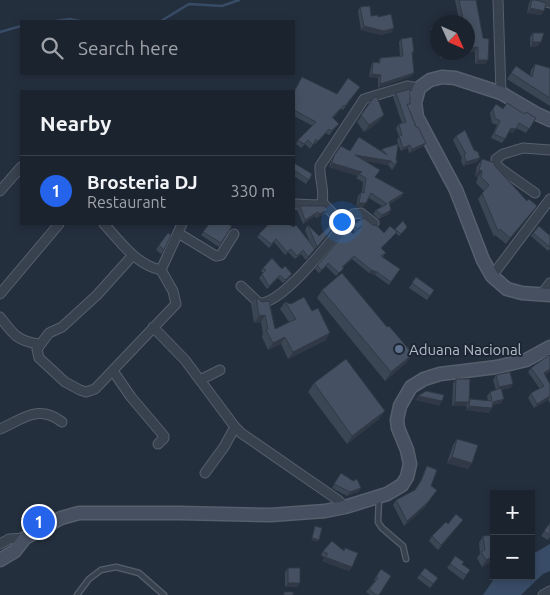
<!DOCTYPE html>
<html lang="en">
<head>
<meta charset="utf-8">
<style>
  :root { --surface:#1b232e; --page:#242b36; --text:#f1f3f6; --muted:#a0a4aa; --line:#39404a; --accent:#2563eb }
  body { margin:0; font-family:Ubuntu,sans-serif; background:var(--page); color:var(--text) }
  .controls { position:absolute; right:15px; bottom:15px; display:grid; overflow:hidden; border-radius:0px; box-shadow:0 2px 8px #0003 }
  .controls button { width:45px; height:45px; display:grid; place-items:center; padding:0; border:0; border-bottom:1px solid var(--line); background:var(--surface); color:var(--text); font:25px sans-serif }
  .compass { position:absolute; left:430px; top:15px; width:45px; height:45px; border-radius:50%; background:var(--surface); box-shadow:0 2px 8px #0003; rotate:135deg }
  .you { position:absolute; left:341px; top:221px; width:18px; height:18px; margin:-12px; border:4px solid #fff; border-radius:50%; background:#1a73e8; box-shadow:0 0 0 8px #1a73e833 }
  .badge { display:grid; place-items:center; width:32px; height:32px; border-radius:50%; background:var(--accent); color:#fff; font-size:16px; font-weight:700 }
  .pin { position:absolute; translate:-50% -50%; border:2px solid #fff; box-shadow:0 1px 5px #0006 }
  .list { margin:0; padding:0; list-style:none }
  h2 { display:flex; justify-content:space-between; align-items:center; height:65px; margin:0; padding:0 20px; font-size:21px }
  h2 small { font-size:16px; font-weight:400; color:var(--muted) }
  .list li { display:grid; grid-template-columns:32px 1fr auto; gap:15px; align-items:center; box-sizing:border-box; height:70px; padding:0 20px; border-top:1px solid var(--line) }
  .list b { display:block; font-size:19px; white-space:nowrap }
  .list p { margin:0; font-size:16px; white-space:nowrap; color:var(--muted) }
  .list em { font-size:16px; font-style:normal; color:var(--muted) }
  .icon { flex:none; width:28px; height:28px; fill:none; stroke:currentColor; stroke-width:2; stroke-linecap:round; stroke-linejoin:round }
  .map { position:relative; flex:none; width:550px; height:595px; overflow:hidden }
  .search { position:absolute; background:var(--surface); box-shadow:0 2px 8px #0003; left:20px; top:20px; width:275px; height:55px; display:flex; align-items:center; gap:12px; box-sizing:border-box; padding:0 18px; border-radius:0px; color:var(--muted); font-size:19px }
  .panel { position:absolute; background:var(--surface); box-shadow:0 2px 8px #0003; left:20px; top:90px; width:275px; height:135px; border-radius:0px }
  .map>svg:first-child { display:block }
  .water { fill:#394c67 }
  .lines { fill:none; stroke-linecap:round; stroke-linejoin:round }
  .stream { stroke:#394c67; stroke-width:2.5 }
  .lane-casing { stroke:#565f6c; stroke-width:7 }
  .street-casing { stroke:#565f6c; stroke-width:11 }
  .secondary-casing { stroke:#565f6c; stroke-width:15 }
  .lane { stroke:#38414e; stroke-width:4.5 }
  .street { stroke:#38414e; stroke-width:9 }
  .secondary { stroke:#465061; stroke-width:12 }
  .wall { fill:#3b4654 }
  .shaded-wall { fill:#303945 }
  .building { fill:#455162; stroke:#303945 }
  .service-dot { fill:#5c6f8a; stroke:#1d2633; stroke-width:2 }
  .labels { text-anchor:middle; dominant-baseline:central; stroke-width:4; stroke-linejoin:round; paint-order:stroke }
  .poi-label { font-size:15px; fill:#b4bcc9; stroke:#1d2633; text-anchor:start }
</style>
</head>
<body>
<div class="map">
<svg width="550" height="595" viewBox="0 0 550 595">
  <rect width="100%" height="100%" fill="#242f3e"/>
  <path class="water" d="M550 544V571L543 574 521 595H483L496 576H531V555Z"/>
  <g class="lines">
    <path class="stream" d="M55 21 70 19 80 21
      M161 21 189 4 222 6 239 0
      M0 32 21 26"/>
    <g class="lane-casing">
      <path id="lane" d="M379 498 378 522 382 528 403 546 406 559
        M77 595 89 579 101 570 116 567 139 573 164 595"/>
    </g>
    <g class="street-casing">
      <path id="street" d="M498 0 501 93
        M541 0 550 3
        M0 191 21 167
        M535 193 501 169 496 164V159L503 154 523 148 550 150
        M322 202 344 225
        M294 204 318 205 322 202C325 190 319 179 320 166L364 99 407 86 419 88
        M104 224C120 241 136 265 161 270
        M178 233 216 256 221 255 234 234
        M133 255 97 295 62 327 49 333 37 349 39 358 65 382 80 390 86 392 95 389 176 304 173 291 161 270 182 224
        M492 276 550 199
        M241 286 259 303C283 305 337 233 353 214L361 213 374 223
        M0 294 59 224
        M541 295 550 283
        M0 317C13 334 17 341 39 344
        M153 327 185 360 235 427 241 433 338 500 345 507
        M113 371 131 397 164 436V438L158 444
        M200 380 220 370
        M0 429C23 419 38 404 62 422
        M205 473 224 447 235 427
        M0 544 9 539 25 538
        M543 595 550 591"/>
    </g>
    <g class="secondary-casing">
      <path id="secondary" d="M550 120 535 113 501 93 455 78 442 77 430 80 419 88 415 103 417 117 456 190 483 260 492 276 507 289 522 293 550 295
        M0 560 15 551 25 538 61 518 79 513H179L271 515 325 511 345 507 387 494 402 485 407 477 410 464 407 450 398 428 397 420 400 406 411 387 424 379 440 374 497 367 526 360 550 347"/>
    </g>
    <use href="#lane" class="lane"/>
    <use href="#street" class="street"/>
    <use href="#secondary" class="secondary"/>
  </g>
  <path class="wall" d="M455 0H476L483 38 488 60 485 64H475V51L468 52V22L459 20Z
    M531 0H535L544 11 541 15 527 13 529 3Z
    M360 7 371 16 378 17 392 32 381 35 361 30 358 11Z
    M438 24V46H436L431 29 434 25Z
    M533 33 538 46 530 47V37Z
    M401 39 412 76 378 88V78L369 77 371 66 373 62 378 63 380 58 400 56 399 42Z
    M440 52H461L458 55 440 58Z
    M535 64 550 68V106L507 79 516 66 530 76 531 70Z
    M302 77 337 94 360 87 343 110 341 109 333 118 339 124 336 127 329 135 326 133 315 144 314 143 310 149 305 144 301 148 296 144 298 140 313 126 294 116V91Z
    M396 93 410 104 408 106 424 146 409 153 408 148 401 151 398 145 396 160 398 162 392 170 388 165 366 161 375 177 401 197 390 204 389 214 379 219 373 214 376 210 382 206 369 198 363 207H356L358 196 362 192 363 182 356 178 358 176 329 167 331 160 341 146 350 151H381L382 149 398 144 397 140 399 137 396 128 399 124 402 123 393 97Z
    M374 97 379 122 364 132 357 122Z
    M496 104 503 108 524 114 536 118 526 133 516 128 513 133 509 132 502 143 491 138 497 125 492 123 490 113Z
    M456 136 474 150 480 158 477 162 463 166 461 160 462 158 453 140Z
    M482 159 494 165 527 201 537 206 506 244 495 235 494 237 478 199 484 191 476 183 478 177 475 176 477 166Z
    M294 163 312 174 306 184 294 176Z
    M300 206 328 210 325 214 316 218 315 216 303 224 297 210Z
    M339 221 306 260 301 254 295 259 288 252 285 255 274 242 269 248 257 237 267 226 265 224H288L310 243 305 230 308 225 319 236Z
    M403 221 407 227 406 229 399 236 396 233 382 248 384 256 382 257 400 269 389 285 375 275 369 273 352 259 343 267 341 271 336 276 326 266 319 273 315 269 317 266 355 232 352 227 354 224 384 233 394 230Z
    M209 224 232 226 219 247 201 235Z
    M533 233 549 235 550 234V249L548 251 531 236Z
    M159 245 164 250 161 254 156 250Z
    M263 268 290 277 283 283 278 278 267 289 259 278 263 273 261 271Z
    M416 277 434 290 427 300 409 288Z
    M322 290 407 362 385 381 317 298Z
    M256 297 275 329 289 322 280 309 285 302 326 340 288 359 281 344 268 350 262 337 263 334 261 322 254 323 251 304Z
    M531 368 545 375 550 384V403L548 400 534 408 528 398 531 393 540 389 528 372Z
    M496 375 513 384 510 388 501 390V403L493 405 492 408 489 413 466 410 467 406H452L453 383 456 379 470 400 488 401 487 396 490 392 496 390 493 380Z
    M314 383 379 419 347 444 308 392Z
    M457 439 472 463 468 469 447 463 453 445Z
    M427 466 431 486 437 490 424 508 404 526 393 505 396 500 415 490 418 487 424 472Z
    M341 473 361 488 358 492 347 496 332 488Z
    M463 520 438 550 429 541 432 536 448 524Z
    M550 523V537L548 540 541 536Z
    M494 535V560L482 567 477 558 480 554 479 543 483 536Z
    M345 548 352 567 349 571 322 561 325 558 321 555 323 551 343 550Z
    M455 556 462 564 470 570 463 580 447 568Z
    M288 568 300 583 297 587H285V572Z
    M425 568 438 578 430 588 417 578Z
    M381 569 379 595H370L366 592 375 581 374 580Z"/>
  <path class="shaded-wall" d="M530 8 544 11 541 15 527 13Z
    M364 26 394 28 392 32 381 35 361 30Z
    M533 42H541L538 46 530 47Z
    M478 47 475 51 468 52V48Z
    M453 52H461L458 55 440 58 443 54Z
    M478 60H488L485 64H475Z
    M414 73 412 76 378 88 380 84Z
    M372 74 381 75 378 78 369 77Z
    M384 115 379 122 364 132 369 125Z
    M511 128 516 129 513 133 508 132Z
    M426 143 424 146 409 153 412 149Z
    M410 145 408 148 401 151 403 148Z
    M355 155 391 161 388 165 353 159Z
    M480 158 477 162 463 166 466 162Z
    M332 163 362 172 358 176 329 167Z
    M479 170 482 171 478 177 475 176Z
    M404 193 401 197 386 206 389 202Z
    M359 203H366L363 207H356Z
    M537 206 532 212 506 244 510 238Z
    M328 210 325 214 316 218 319 214Z
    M391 210 389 214 379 219 382 215Z
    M318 212 315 216 303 224 305 220Z
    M371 270 377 272 375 275 369 273Z
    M265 315 261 322 254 323 259 316Z
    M330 333 326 340 288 359 293 352Z
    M285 337 281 344 268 350 273 343Z
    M413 354 407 362 385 381 391 372Z
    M550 369V372L541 378 544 373Z
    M513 384 510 388 496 391 499 387Z
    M418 396 442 401 439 406 415 400Z
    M550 396 548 400 534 408 537 404Z
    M504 399 501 403 490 406 493 402Z
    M455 402H469L466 406H452Z
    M469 406 492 408 489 413 466 410Z
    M385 411 379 419 347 444 352 436Z
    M452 457 472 463 468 469 447 463Z
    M361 488 358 492 347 496 350 492Z
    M428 502 424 508 404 526 407 521Z
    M312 538 319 540 317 542 311 540Z
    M494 556V560L482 567 486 560Z
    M325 557 352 567 349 571 322 561Z
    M288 583H300L297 587H285Z"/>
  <path class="building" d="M459 0H476L483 38 489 39 488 60H478V47L468 48V22H447L463 19Z
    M532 0H535L546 3 544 11 530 8Z
    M370 6 371 16 378 15V17L391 14 394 28 384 31 364 26 360 7Z
    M438 24V37L434 25Z
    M533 33H544L541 42H533Z
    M412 37 414 52H412L414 73 380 84 381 75 372 74 373 62 380 63V58L403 56 401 39Z
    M535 64 550 68V98L511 73 516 66 532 77Z
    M302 77 337 94 348 78 360 87 345 106 344 105 332 117 339 124 331 131 329 129 318 141 316 139 313 145 308 140 304 144 298 140 316 122 294 110V92Z
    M410 89V104H407L416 127H418L426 143 412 149 410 145 403 148 399 136 402 135 399 124 406 122 396 93Z
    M374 97H377L384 115 369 125 361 115Z
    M507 103 524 114 526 112 536 118 529 129 519 123 516 129 511 128 505 139 494 134 500 121 495 118 493 109 496 104 503 109Z
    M465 130 474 150 478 152 480 158 466 162 464 155 466 154 456 136Z
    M359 137 387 155 382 149 398 144 396 160 398 162H396L395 166 391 161 355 155 380 170 375 177 404 193 389 202 391 210 382 215 376 210 387 204 371 193 366 203H359L361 192 364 193 366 178 359 174 362 172 332 163 334 156 341 146 350 151Z
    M482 159 495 163 494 165 527 201 529 199 537 206 510 238 500 229 498 231 482 193 489 185 481 177 482 171 479 170Z
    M294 163 312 174 309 180 294 170Z
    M300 206H324L328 210 319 214 318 212 305 220Z
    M364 218 373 225 377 226 384 233 390 226 397 232 381 248 386 253 381 256 400 269 391 282 377 272 371 270 354 256 342 267 344 268 339 273 328 263 322 270 317 266 348 229 353 234 362 226 357 229 354 224Z
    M337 219 339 221 317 247 308 225 319 236Z
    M403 221 407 227 401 234 395 229Z
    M209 224H227L232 226 221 243 203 232Z
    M269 224H288L294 227 296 225 315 249 308 257 303 250 297 256 291 249 287 252 276 239 271 244 259 234Z
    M539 226 549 235 550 234V247L533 233Z
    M168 233 171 235 164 250 159 245Z
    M272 258 282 269 285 266 292 274 285 280 280 275 269 286 262 274 266 270 263 268Z
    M342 273 387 327 389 326 413 354 391 372 322 290Z
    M416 277 434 290 430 296 412 283Z
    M256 297 262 302 269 301 275 329 296 319 285 302 291 304 304 297 312 311 318 308 330 333 293 352 285 337 273 343 266 330 268 329 265 315 259 316Z
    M549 355 550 356V369L544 373 550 384V396L537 404 531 393 544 386 531 368Z
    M346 359 385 411 352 436 314 383Z
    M510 372 513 384 499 387 496 375Z
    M456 379H470L469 402H455Z
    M501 388 504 399 493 402 492 408 469 406 470 399 492 401 490 392Z
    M426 391 444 395 442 401 418 396Z
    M457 439 478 445 472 463 452 457Z
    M427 466 437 470 431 486 437 490 428 502 407 521 396 500 415 490 421 481Z
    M341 473 353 481 357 479 361 488 350 492 334 484Z
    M456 514 463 520 441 545 432 536 446 522 448 524Z
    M550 523V535L544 531Z
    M315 526 322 528 319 540 312 538Z
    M494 535V556L486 560 481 552 485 550 483 536Z
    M332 541 344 551 345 548 358 553 352 567 325 557 328 554 323 551Z
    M455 556 464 562 462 564 470 570 466 575 450 564Z
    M288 568H300V583H288Z
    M425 568 438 578 433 584 420 574Z
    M381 569 391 576 379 595H376L369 589 378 578 376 577Z
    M284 592H293V595H284Z"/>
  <circle class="service-dot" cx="399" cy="349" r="5"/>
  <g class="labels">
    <g class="poi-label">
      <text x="409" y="349">Aduana Nacional</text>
    </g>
  </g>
</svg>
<div class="controls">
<button>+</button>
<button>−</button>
</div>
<svg class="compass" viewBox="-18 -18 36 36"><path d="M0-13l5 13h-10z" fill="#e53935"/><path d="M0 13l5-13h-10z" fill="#a0a4aa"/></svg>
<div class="you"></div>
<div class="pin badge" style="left:39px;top:522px">1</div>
<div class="search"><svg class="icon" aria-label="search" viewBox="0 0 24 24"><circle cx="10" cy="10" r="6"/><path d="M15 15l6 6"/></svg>Search here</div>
<section class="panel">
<h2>Nearby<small></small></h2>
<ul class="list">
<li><span class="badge">1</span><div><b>Brosteria DJ</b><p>Restaurant</p></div><em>330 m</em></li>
</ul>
</section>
</div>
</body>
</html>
